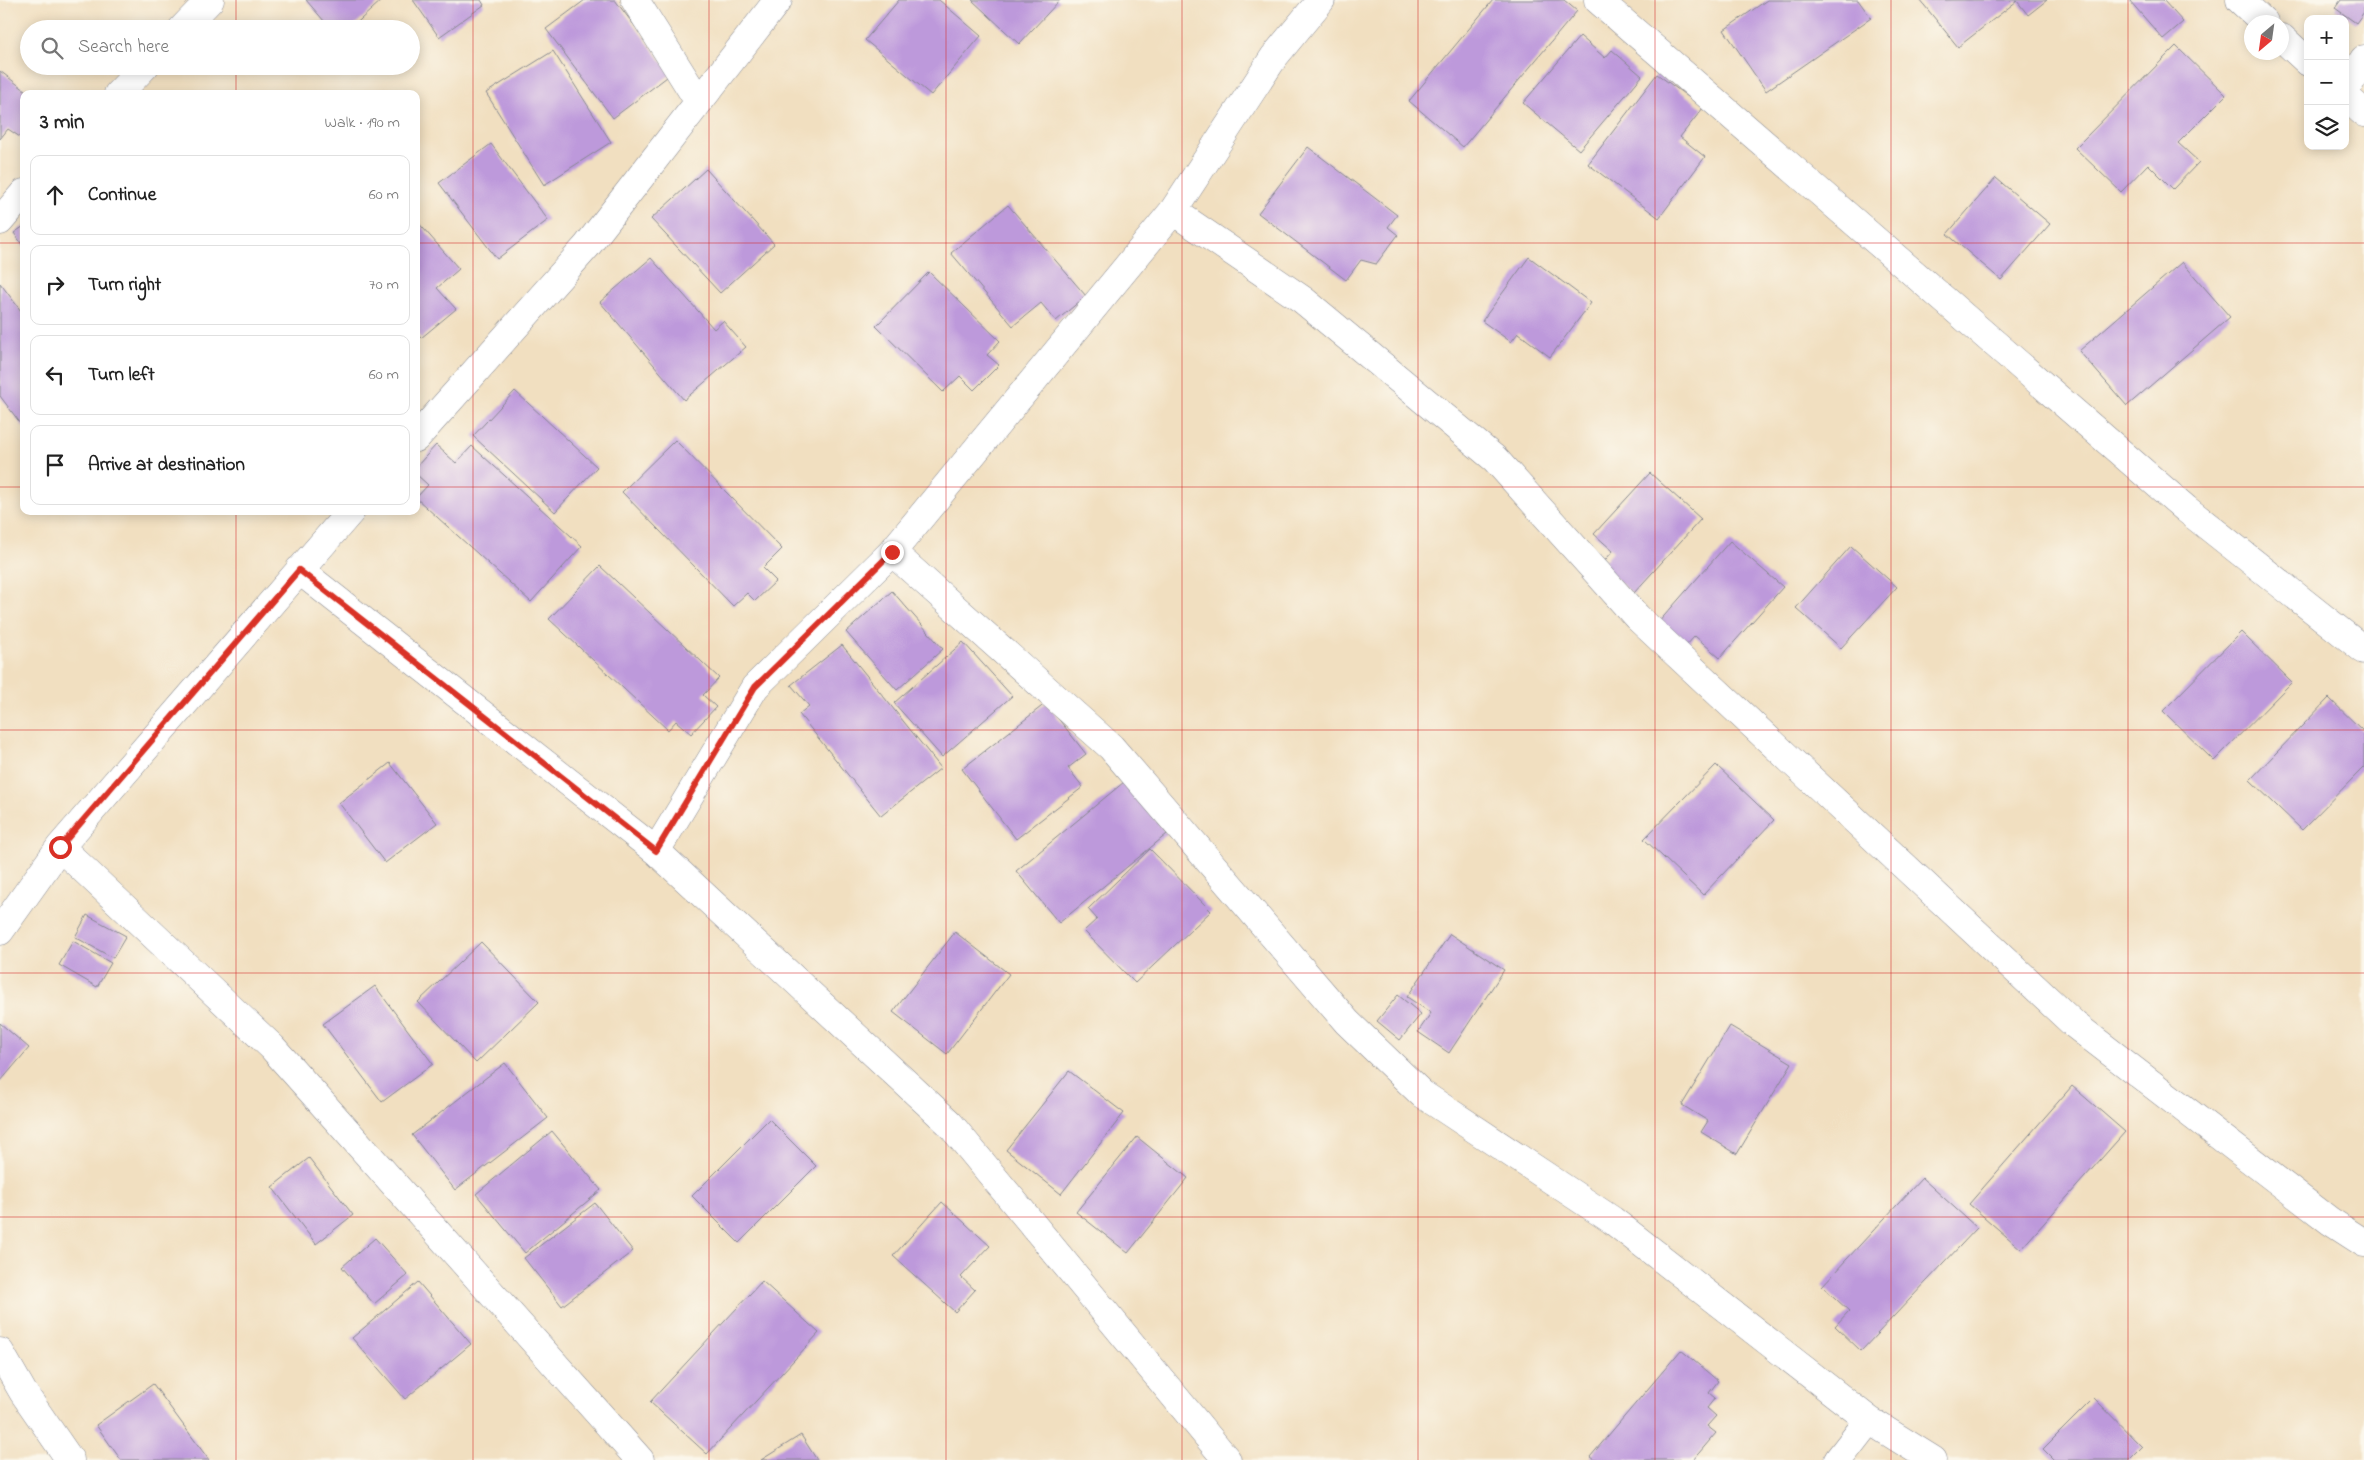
<!DOCTYPE html>
<html lang="en">
<head>
<meta charset="utf-8">
<style>
  :root { --surface:#fff; --page:#f2f2f2; --text:#222; --muted:#767676; --line:#e0e0e0 }
  body { margin:0; font-family:"Indie Flower",sans-serif; background:var(--page); color:var(--text) }
  .controls { position:absolute; right:15px; top:15px; display:grid; overflow:hidden; border-radius:10px; box-shadow:0 2px 12px #0003 }
  .controls button { width:45px; height:45px; display:grid; place-items:center; padding:0; border:0; border-bottom:1px solid var(--line); background:var(--surface); color:var(--text); font:25px sans-serif }
  .compass { position:absolute; left:2244px; top:15px; width:45px; height:45px; border-radius:50%; background:var(--surface); box-shadow:0 2px 12px #0003; rotate:209deg }
  .stop { position:absolute; width:15px; height:15px; margin:-11px; border:4px solid #d93025; border-radius:50%; background:#fff }
  .stop.end { background:#d93025; border-color:#fff; box-shadow:0 1px 5px #0008 }
  .list { margin:0; padding:0; list-style:none }
  h2 { display:flex; justify-content:space-between; align-items:center; height:65px; margin:0; padding:0 20px; font-size:21px }
  h2 small { font-size:16px; font-weight:400; color:var(--muted) }
  .list li { display:grid; grid-template-columns:32px 1fr auto; gap:15px; align-items:center; box-sizing:border-box; height:80px; margin:0 10px 10px; padding:0 10px; border:1px solid var(--line); border-radius:10px }
  .list b { display:block; font-size:19px; white-space:nowrap }
  .list em { font-size:16px; font-style:normal; color:var(--muted) }
  .icon { flex:none; width:28px; height:28px; fill:none; stroke:currentColor; stroke-width:2; stroke-linecap:round; stroke-linejoin:round }
  .map { position:relative; flex:none; width:2364px; height:1460px; overflow:hidden }
  .search { position:absolute; background:var(--surface); box-shadow:0 2px 12px #0003; left:20px; top:20px; width:400px; height:55px; display:flex; align-items:center; gap:12px; box-sizing:border-box; padding:0 18px; border-radius:28px; color:var(--muted); font-size:19px }
  .panel { position:absolute; background:var(--surface); box-shadow:0 2px 12px #0003; left:20px; top:90px; width:400px; height:425px; border-radius:10px }
  .map>svg:first-child { display:block }
  .building { fill:#bd99db }
  .lines { fill:none; stroke-linecap:round; stroke-linejoin:round }
  .minor-casing { stroke:#86878f; stroke-width:29 }
  .minor { stroke:#fff; stroke-width:28 }
  .route { stroke:#d93025; stroke-width:6 }
  .grid { fill:none; stroke:#d62828; stroke-width:1; stroke-opacity:0.55 }
</style>
</head>
<body>
<div class="map">
<svg width="2364" height="1460" viewBox="0 0 2364 1460">
  <rect width="100%" height="100%" fill="#fbf7ec"/>
  <filter id="ink" filterUnits="userSpaceOnUse"><feTurbulence type="fractalNoise" baseFrequency=".02" numOctaves="2"/><feDisplacementMap in="SourceGraphic" scale="10" xChannelSelector="R" yChannelSelector="G"/><feConvolveMatrix kernelMatrix="1 2 1 2 8 2 1 2 1" color-interpolation-filters="sRGB"/></filter>
  <filter id="wash" filterUnits="userSpaceOnUse"><feTurbulence type="fractalNoise" baseFrequency=".0096" numOctaves="4" result="noise"/><feDisplacementMap in="SourceGraphic" scale="20" xChannelSelector="R" yChannelSelector="G"/><feGaussianBlur stdDeviation="1.12" result="paint"/><feColorMatrix in="noise" values="0 0 0 0 0 0 0 0 0 0 0 0 0 0 0 0 0 1.4 0 .05"/><feComposite in="paint" operator="in"/></filter>
  <g filter="url(#wash)">
    <rect width="100%" height="100%" fill="#f1dfc0"/>
    <g id="blocks">
      <path class="building" d="M306 0H382L350 29H331Z
        M413 0H481L484 5 439 37Z
        M585 0H615L671 74 613 118 546 29Z
        M899 0H939L981 36 931 95 865 40Z
        M972 0H1060L1019 44Z
        M1493 0H1564L1577 11 1463 147 1409 101Z
        M1767 0H1858L1871 18 1766 91 1724 30Z
        M1920 0H2047L2028 15 2017 1 1958 47Z
        M2129 0H2163L2183 22 2163 39Z
        M2341 0H2364V12L2356 23 2335 8Z
        M1580 36 1605 58 1612 50 1642 76 1579 150 1523 103Z
        M2176 46 2226 95 2178 143 2199 162 2173 189 2148 164 2121 192 2075 148Z
        M553 51 611 142 544 185 486 93Z
        M0 71 30 94H24V132L20 137 8 129 0 139Z
        M1657 74 1703 108 1680 137 1705 157 1659 218 1588 164Z
        M491 144 548 220 497 259 439 183Z
        M1308 147 1397 215 1388 227 1398 235 1376 264 1361 260 1346 280 1258 213Z
        M706 169 774 244 720 293 651 219Z
        M1996 178 2050 224 2001 280 1947 234Z
        M1008 205 1086 296 1056 321 1041 303 1013 326 951 253Z
        M416 220 459 269 437 288 456 309 421 338 416 333Z
        M24 226V247L14 233Z
        M1529 257 1591 303 1550 357 1518 333 1511 342 1482 321Z
        M651 258 714 329 723 321 746 347 684 400 600 302Z
        M2182 262 2230 317 2127 406 2079 351Z
        M929 272 1000 341 987 355 999 365 974 390 960 376 943 392 876 326Z
        M0 283 24 315V428L0 396Z
        M515 391 597 467 555 512 473 436Z
        M675 440 782 549 763 568 776 581 755 601 747 593 733 606 622 492Z
        M436 445 456 463 472 446 582 546 531 602 416 498 428 485 416 474V467Z
        M1650 473 1701 519 1633 594 1601 565 1613 551 1594 534Z
        M1730 541 1783 587 1720 658 1695 636 1684 648 1657 624Z
        M1851 546 1897 587 1841 648 1796 608Z
        M600 566 719 678 703 695 716 707 691 734 676 721 668 730 549 619Z
        M892 591 943 649 897 690 846 632Z
        M2241 632 2292 682 2214 761 2163 711Z
        M963 642 1012 696 942 757 894 703Z
        M842 645 941 768 881 816 799 714 809 706 791 685Z
        M2329 698 2364 732V767L2302 830 2250 780Z
        M1046 703 1086 754 1068 768 1083 787 1016 839 962 769Z
        M390 763 437 823 385 863 339 803Z
        M1716 765 1774 820 1703 895 1644 839Z
        M1124 782 1167 834 1059 923 1016 871Z
        M1150 849 1211 911 1135 983 1084 931 1097 919 1088 909Z
        M87 915 126 936 113 958 75 937Z
        M955 932 1009 974 947 1054 893 1012Z
        M1450 934 1504 970 1449 1053 1418 1032 1431 1013 1407 997Z
        M73 941 111 963 97 987 59 965Z
        M481 942 539 1002 476 1063 418 1002Z
        M375 986 433 1064 382 1102 323 1024Z
        M1398 995 1421 1014 1400 1040 1377 1021Z
        M0 1023 29 1048 0 1082Z
        M1730 1026 1792 1063 1737 1154 1701 1132 1708 1121 1682 1105Z
        M505 1063 548 1118 455 1190 412 1135Z
        M1069 1071 1124 1113 1061 1194 1006 1150Z
        M2072 1086 2125 1132 2021 1249 1969 1204Z
        M769 1119 816 1166 739 1243 692 1196Z
        M552 1131 601 1190 525 1253 476 1194Z
        M1137 1137 1188 1178 1128 1253 1076 1212Z
        M309 1158 353 1215 316 1244 272 1187Z
        M1922 1178 1977 1228 1861 1351 1835 1326 1849 1311 1822 1286Z
        M942 1202 990 1246 961 1277 975 1290 955 1312 893 1256Z
        M595 1203 633 1251 562 1306 524 1258Z
        M375 1238 408 1275 374 1304 342 1267Z
        M762 1281 819 1333 707 1454 650 1402Z
        M418 1282 471 1344 405 1399 352 1338Z
        M1681 1350 1718 1381 1709 1393 1715 1398 1707 1408 1716 1416 1707 1426 1716 1433 1693 1460H1594L1590 1457Z
        M153 1384 209 1460H121L96 1425Z
        M2094 1398 2142 1447 2129 1460H2054L2043 1449Z
        M801 1435 817 1460H761Z"/>
    </g>
  </g>
  <g filter="url(#ink)">
    <use href="#blocks" fill-opacity="0" stroke="#86878f" stroke-width="1"/>
    <g class="lines">
      <g class="minor-casing">
        <path id="minor" d="M635 0 699 102
          M1598 0 2186 509 2364 650
          M2240 0 2264 22
          M182 29 210 0
          M2282 38 2308 62
          M2345 91 2364 59
          M118 94 145 66
          M2345 96 2364 113
          M1173 211 1303 300 1495 459 1637 617 2075 1025 2330 1221 2364 1243
          M0 221 24 193
          M416 438 587 246 778 0
          M892 552 1111 747 1347 1022 1422 1094 1612 1220 1869 1420 1933 1460
          M299 570 656 851 949 1123 1227 1460
          M60 847 272 1047 640 1460
          M656 851 755 687 892 552 1173 211 1274 57 1321 0
          M0 931 60 847 351 511
          M0 1352 23 1392 70 1460
          M1838 1460 1869 1420"/>
      </g>
      <use href="#minor" class="minor"/>
    </g>
  </g>
  <g class="lines" filter="url(#ink)">
    <path class="route" d="M60 847 299 570 656 851 755 687 892 552"/>
  </g>
  <path class="grid" d="M236 0V29M473 0V1460M709 0V1460M946 0V1460M1182 0V1460M1418 0V1460M1655 0V1460M1891 0V1460M2128 0V1460M236 66V94M0 243H24M416 243H2364M0 487H24M416 487H2364M236 511V1460M0 730H2364M0 973H2364M0 1217H2364"/>
</svg>
<div class="controls">
<button>+</button>
<button>−</button>
<button><svg class="icon" aria-label="layers" viewBox="0 0 24 24"><path d="M12 4l9 5-9 5-9-5zM3 14l9 5 9-5"/></svg></button>
</div>
<svg class="compass" viewBox="-18 -18 36 36"><path d="M0-13l5 13h-10z" fill="#e53935"/><path d="M0 13l5-13h-10z" fill="#767676"/></svg>
<div class="stop" style="left:60px;top:847px"></div>
<div class="stop end" style="left:892px;top:552px"></div>
<div class="search"><svg class="icon" aria-label="search" viewBox="0 0 24 24"><circle cx="10" cy="10" r="6"/><path d="M15 15l6 6"/></svg>Search here</div>
<section class="panel">
<h2>3 min<small>Walk · 190 m</small></h2>
<ul class="list">
<li><svg class="icon" aria-label="ahead" viewBox="0 0 24 24"><path d="M12 20V5M6 11l6-6 6 6"/></svg><div><b>Continue</b></div><em>60 m</em></li>
<li><svg class="icon" aria-label="right" viewBox="0 0 24 24"><path d="M7 20v-9h11M14 6l5 5-5 5"/></svg><div><b>Turn right</b></div><em>70 m</em></li>
<li><svg class="icon" aria-label="left" viewBox="0 0 24 24"><path d="M17 20v-9H6M10 6l-5 5 5 5"/></svg><div><b>Turn left</b></div><em>60 m</em></li>
<li><svg class="icon" aria-label="arrive" viewBox="0 0 24 24"><path d="M6 21V4h12l-3 4 3 4H6"/></svg><div><b>Arrive at destination</b></div></li>
</ul>
</section>
</div>
</body>
</html>
